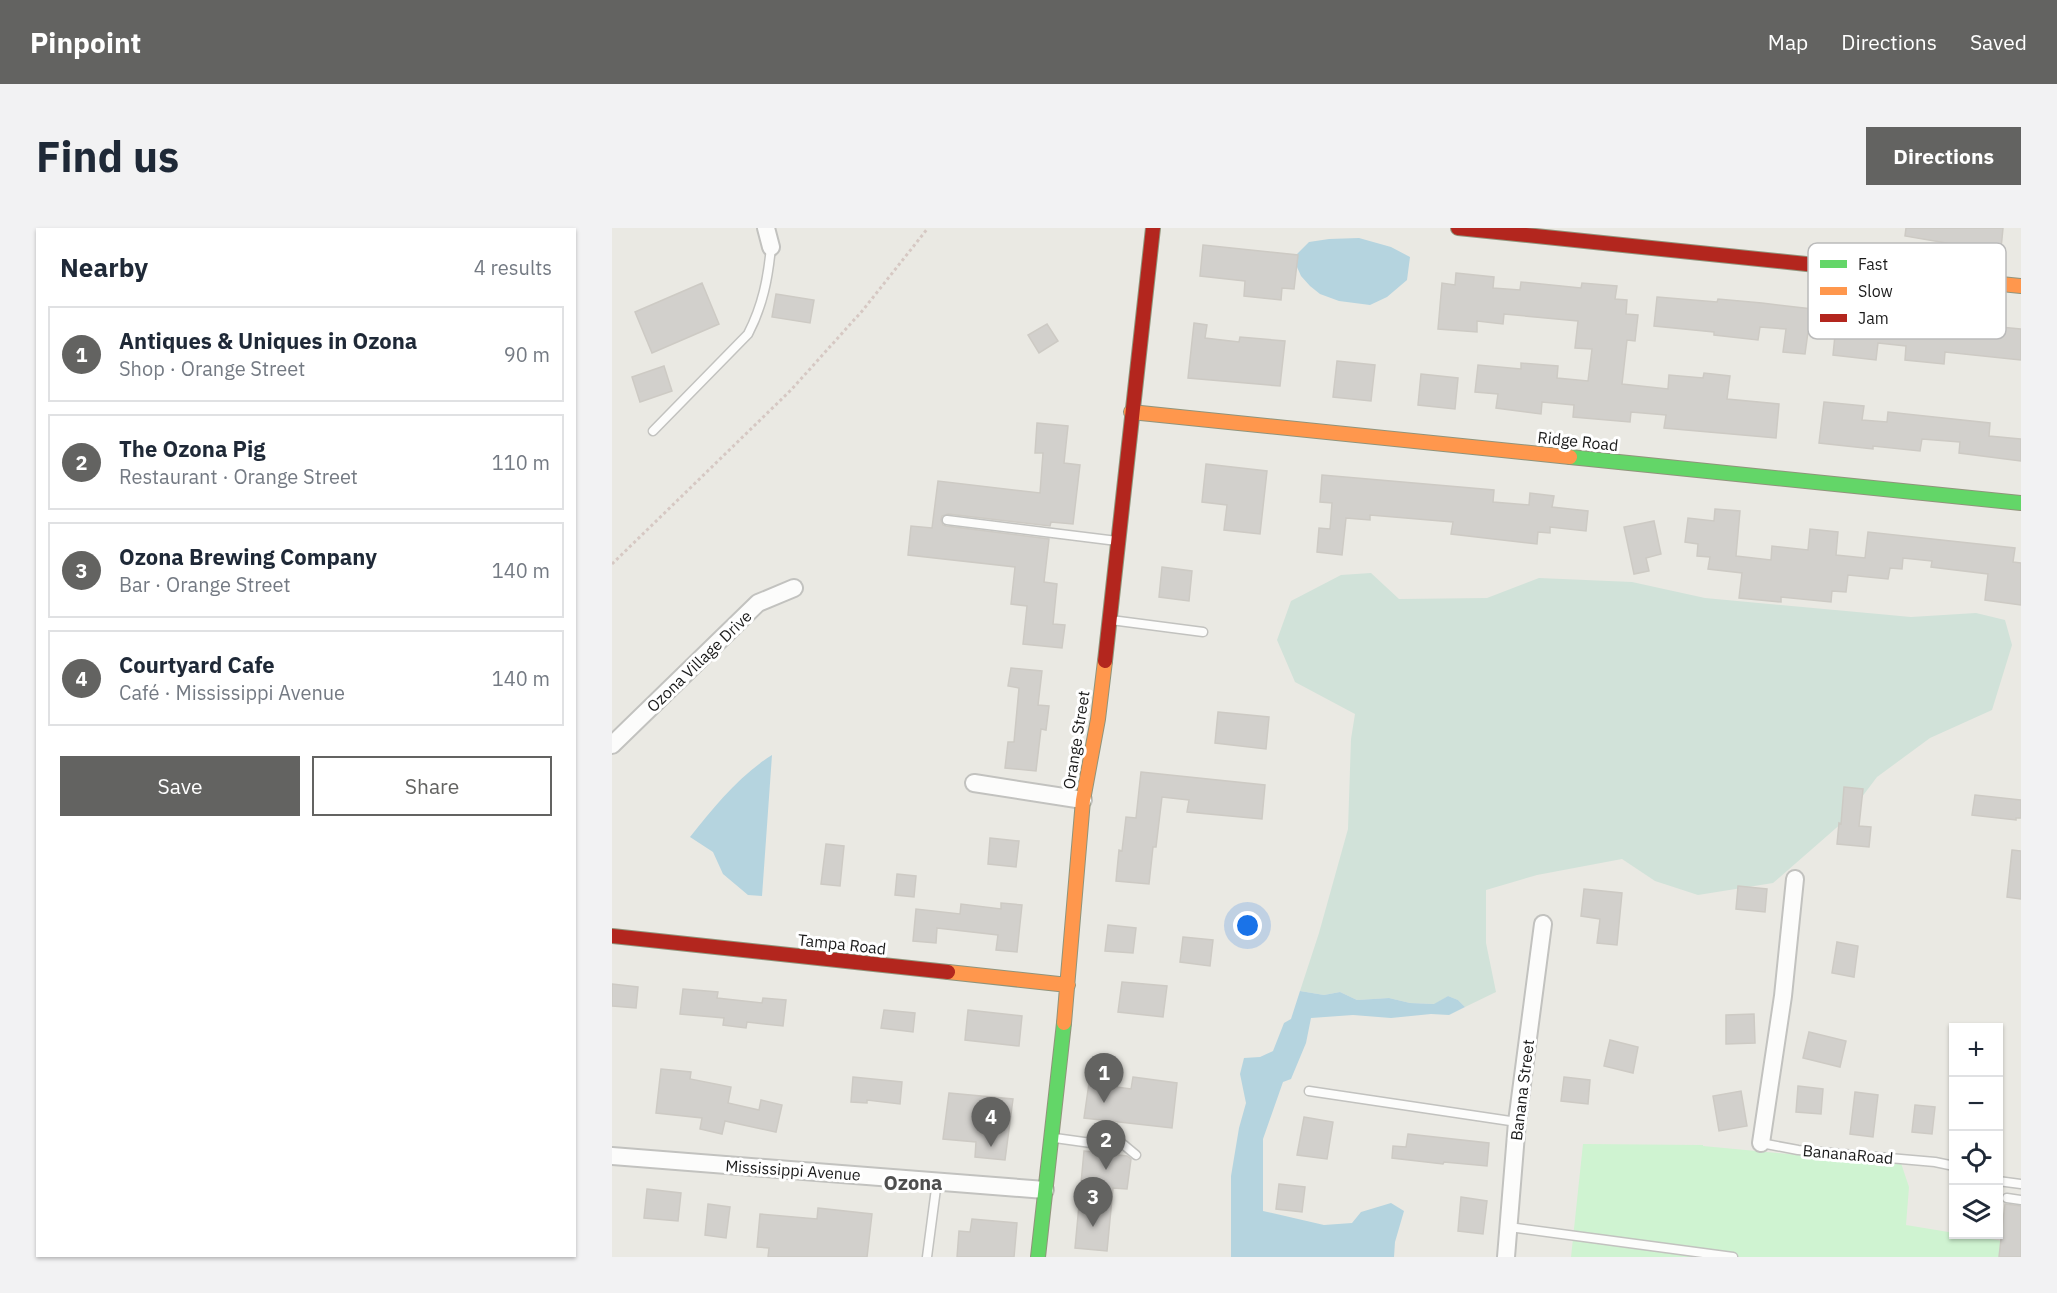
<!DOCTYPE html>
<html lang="en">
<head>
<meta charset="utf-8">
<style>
  :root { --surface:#fff; --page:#f2f2f3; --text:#1f2937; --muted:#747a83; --line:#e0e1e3; --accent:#636361 }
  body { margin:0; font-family:"IBM Plex Sans",sans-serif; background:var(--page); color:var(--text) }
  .controls { position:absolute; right:18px; bottom:18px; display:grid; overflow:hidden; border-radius:0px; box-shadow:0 2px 4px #0004 }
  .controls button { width:54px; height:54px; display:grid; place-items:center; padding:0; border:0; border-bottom:2px solid var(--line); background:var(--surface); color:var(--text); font:30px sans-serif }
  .you { position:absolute; left:636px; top:698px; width:21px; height:21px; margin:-15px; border:4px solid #fff; border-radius:50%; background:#1a73e8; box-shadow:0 0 0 9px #1a73e833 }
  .badge { display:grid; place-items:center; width:39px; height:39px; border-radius:50%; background:var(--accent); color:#fff; font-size:20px; font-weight:700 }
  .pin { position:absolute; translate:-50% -50px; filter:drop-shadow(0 2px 3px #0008) }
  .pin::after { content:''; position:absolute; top:32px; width:21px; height:18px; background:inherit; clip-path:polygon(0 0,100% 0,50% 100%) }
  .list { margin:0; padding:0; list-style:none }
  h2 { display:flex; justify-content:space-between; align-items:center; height:78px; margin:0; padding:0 24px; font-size:26px }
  h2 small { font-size:20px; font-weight:400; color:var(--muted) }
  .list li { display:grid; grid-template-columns:39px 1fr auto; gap:18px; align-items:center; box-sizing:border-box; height:96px; margin:0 12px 12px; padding:0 12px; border:2px solid var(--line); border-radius:0px }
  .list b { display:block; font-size:22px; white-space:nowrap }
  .list p { margin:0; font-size:20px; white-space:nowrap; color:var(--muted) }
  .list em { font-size:20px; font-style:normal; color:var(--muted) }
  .actions { display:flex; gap:12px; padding:18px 24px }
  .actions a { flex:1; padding:14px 0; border:2px solid var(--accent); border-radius:0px; text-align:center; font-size:21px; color:var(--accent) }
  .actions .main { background:var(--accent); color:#fff }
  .icon { flex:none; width:33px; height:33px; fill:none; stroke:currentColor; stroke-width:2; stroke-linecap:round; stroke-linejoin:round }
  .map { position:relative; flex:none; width:1409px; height:1029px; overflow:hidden; border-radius:0px }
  header { display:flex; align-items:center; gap:36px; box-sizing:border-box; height:84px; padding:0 30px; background:var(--accent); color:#fff }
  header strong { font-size:28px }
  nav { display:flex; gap:33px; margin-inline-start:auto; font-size:21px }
  .intro { display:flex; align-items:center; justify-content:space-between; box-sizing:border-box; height:144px; padding:0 36px }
  h1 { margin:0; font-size:42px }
  .button { padding:15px 27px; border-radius:0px; background:var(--accent); color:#fff; font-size:21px; font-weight:700 }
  main { display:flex; gap:36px; padding:0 36px }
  aside { flex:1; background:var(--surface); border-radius:0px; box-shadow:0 2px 4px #0004 }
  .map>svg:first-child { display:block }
  .wetland { fill:#d1e2d9 }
  .park { fill:#cff3d1 }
  .water { fill:#b5d4df }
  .building { fill:#d2d0cc; stroke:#cdcac4; stroke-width:1.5 }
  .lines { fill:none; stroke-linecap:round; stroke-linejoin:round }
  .lane-casing { stroke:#c2c2bf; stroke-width:11 }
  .street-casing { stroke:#c2c2bf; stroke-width:20 }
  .fast-casing { stroke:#90947b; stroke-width:16 }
  .slow-casing { stroke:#90947b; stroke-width:16 }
  .jam-casing { stroke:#90947b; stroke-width:16 }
  .path { stroke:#d6c8c3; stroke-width:3; stroke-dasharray:3 3; stroke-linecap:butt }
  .lane { stroke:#fcfcfb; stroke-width:8 }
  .street { stroke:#fcfcfb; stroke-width:16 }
  .fast { stroke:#63d668; stroke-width:14 }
  .slow { stroke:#ff974d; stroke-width:14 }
  .jam { stroke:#b3261e; stroke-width:14 }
  .labels { text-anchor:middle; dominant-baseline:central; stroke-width:6; stroke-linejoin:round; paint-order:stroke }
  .street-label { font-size:16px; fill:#1b1b1b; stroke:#fff }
  .quarter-label { font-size:20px; font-weight:bold; fill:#4e4e4e; stroke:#fff }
  .key { fill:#fff; stroke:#bbb; stroke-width:1.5 }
  .key-label { font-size:16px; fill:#1b1b1b }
</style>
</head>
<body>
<header>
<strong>Pinpoint</strong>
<nav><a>Map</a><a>Directions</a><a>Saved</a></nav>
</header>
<div class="intro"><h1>Find us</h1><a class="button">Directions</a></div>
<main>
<aside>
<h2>Nearby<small>4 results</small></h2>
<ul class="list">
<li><span class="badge">1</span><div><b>Antiques &amp; Uniques in Ozona</b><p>Shop · Orange Street</p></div><em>90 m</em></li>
<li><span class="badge">2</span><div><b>The Ozona Pig</b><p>Restaurant · Orange Street</p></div><em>110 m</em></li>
<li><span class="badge">3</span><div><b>Ozona Brewing Company</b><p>Bar · Orange Street</p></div><em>140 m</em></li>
<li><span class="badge">4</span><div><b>Courtyard Cafe</b><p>Café · Mississippi Avenue</p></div><em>140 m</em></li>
</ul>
<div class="actions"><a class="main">Save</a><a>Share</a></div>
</aside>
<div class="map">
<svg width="1409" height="1029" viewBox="0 0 1409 1029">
  <rect width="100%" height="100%" fill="#eae9e3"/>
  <path class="wetland" d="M759 345 787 371 875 370 927 350 1020 354 1093 370 1299 389 1364 385 1393 392 1400 417 1380 482 1318 510 1265 549 1231 594 1161 655 1086 667 1043 653 1010 631 925 647 874 662V715L884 764 853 779 846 772 836 768 823 776 798 775 777 770 745 772 728 764 712 767 688 763 707 705 736 601 739 511 743 486 683 454 665 412 679 373 729 347Z"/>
  <path class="park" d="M971 916 1091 917V918L1274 935H1289L1297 959 1294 997 1409 1016V1029H959Z"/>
  <path class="water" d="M747 10 779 19 798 29 795 52 775 69 758 77 727 73 708 66 698 58 689 48 681 30 697 14 717 11Z
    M160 527 150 668 136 667 111 646 101 624 78 609C101 580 128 547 160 527Z
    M688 763 712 767 728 764 745 772 777 770 798 775 822 776 836 768 846 772 853 779 837 787 819 786 779 790 741 787 699 790 694 815 679 851 671 854 651 911V983L712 997 740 995 749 984 779 975 792 983 783 1014 782 1029H619V948L627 900 634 875 628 846 632 830 648 829 661 823 672 795 679 791Z"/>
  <path class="building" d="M1294 0H1391L1389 21 1340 16 1293 8Z
    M591 17 686 27 682 61 670 60 669 72 632 68 633 53 588 48Z
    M844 45 882 49 881 60 908 62 909 54 969 60 970 55 1005 58 1003 71 1015 72 1014 86 1026 87 1023 113 1015 112 1010 156 1056 161 1057 147 1091 150 1092 145 1118 148 1115 171 1167 176 1164 210 1052 200 1054 187 1019 184 1018 194 961 189 962 177 930 174 929 186 884 180 886 166 863 164 866 137 909 141V135L946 138 945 150 976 153 980 121 963 120 966 93 892 86 891 96 865 93V104L826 101 830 55 843 57Z
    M90 55 107 96 40 125 23 84Z
    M164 66 202 72 198 95 160 89Z
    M1045 69 1105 74 1106 71 1150 75 1209 82V88L1283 96 1284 89 1409 101V132L1333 124 1332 136 1293 132 1294 118 1266 115 1264 132 1221 127 1223 107 1196 104 1193 126 1171 124 1174 101 1148 99 1146 112 1102 107V104L1042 98Z
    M582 95 595 97 593 110 627 114 628 109 673 113 668 158 576 150Z
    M435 96 446 113 427 125 416 107Z
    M725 133 763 137 759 173 721 169Z
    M52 138 60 163 28 174 20 149Z
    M809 146 846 150 843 181 806 177Z
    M1212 174 1252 178 1250 192 1275 194 1276 184 1378 195 1377 208 1409 211V233L1347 225 1348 214 1310 211 1308 223 1261 218V221L1207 215Z
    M425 195 456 198 452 235 468 237 461 296 439 294 438 298 336 286 330 288 329 292 331 297 334 298 437 311 432 354 445 356 441 396 453 397 450 420 411 416 415 378 399 376 403 339 296 327 299 298 320 300 326 253 428 265 431 225H423Z
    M594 236 655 243 648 306 612 302 615 277 590 274Z
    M710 247 882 262 881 274 917 277 918 265 942 268 940 279 976 283 974 303 938 299V305L926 304 925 316 839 306 841 294 758 287V292L734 290 730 327 705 324 707 300 718 301 720 275 708 274Z
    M1103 281 1128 283 1124 328 1159 332 1160 318 1196 322 1198 301 1226 304 1224 327 1253 330 1256 304 1403 320 1401 334 1409 335V377L1373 372 1376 346 1319 339 1320 333 1291 330 1290 341 1278 340 1276 351 1236 347 1234 364 1220 363 1219 374 1169 369V374L1127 370 1130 345 1096 341 1098 329 1085 328 1086 316 1073 314 1076 290 1102 293Z
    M1042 293 1049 326 1034 330 1037 343 1022 346 1012 299Z
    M550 339 580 343 577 373 547 369Z
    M399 440 430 443 426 477 437 478 434 502 429 501 424 543 393 540 396 514H402L407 460 396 458Z
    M606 484 657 489 654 521 603 515Z
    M529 544 653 557 650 591 575 584 577 572 550 569 544 619H541L537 656 504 653 507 622 510 623 514 589 524 590Z
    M1232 559 1251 561 1247 598 1259 599 1257 619 1225 616 1227 595 1229 596Z
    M1363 567 1409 572V590H1404V592L1360 587Z
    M378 610 407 613 404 639 376 636Z
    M214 616 232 618 228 658 209 656Z
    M1400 622 1409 623V671L1395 669Z
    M285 646 304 648 302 669 283 667Z
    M1126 658 1155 661 1153 684 1124 681Z
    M972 661 1010 665 1005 717 985 715 988 691 969 688Z
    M389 675 410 677 405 724 384 722 386 707 325 700 324 715 301 713 304 681 348 686 349 676 389 681Z
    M496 697 524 700 521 725 493 723Z
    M571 709 601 712 598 738 568 734Z
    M1225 714 1246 718 1242 749 1220 745Z
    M510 754 555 758 551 789 506 784Z
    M0 756 26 759 24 780 0 778Z
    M71 761 106 764 105 770 150 775 151 770 174 772 171 798 135 794 134 800 111 797 112 790 68 786Z
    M272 782 303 785 301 804 269 800Z
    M356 782 410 788 407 818 353 812Z
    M1142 786 1143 815 1114 816V787Z
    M1197 804 1234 813 1228 839 1191 830Z
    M998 812 1026 819 1021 845 992 838Z
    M49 841 79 844 78 851 119 859 116 875 147 882 149 872 170 877 164 904 113 893 110 906 88 901 90 890 44 885Z
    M241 849 290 854 288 876 255 872V875L239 874Z
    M521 849 565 855 560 900 472 890 477 855 519 861Z
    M952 849 978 852 976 876 949 873Z
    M1186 858 1211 861 1209 886 1184 884Z
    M1129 863 1135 898 1107 903 1101 868Z
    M1243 864 1266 867 1261 909 1238 906Z
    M337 865 401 871 393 932 363 929 364 914 331 911Z
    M1303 877 1323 879 1320 906 1300 904Z
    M692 889 721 894 715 931 685 927Z
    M796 906 877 915 875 938 832 934 831 936 780 930 781 918 794 919Z
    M472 923 515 928 519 931 515 961 501 960 495 1023 463 1020Z
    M667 956 693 959 690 984 664 981Z
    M35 961 69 965 66 993 32 990Z
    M849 969 875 973 871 1006 846 1003Z
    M96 976 118 979 114 1010 93 1007Z
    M1393 976 1409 978V1029H1387Z
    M206 980 260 986 255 1029H156L157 1020 145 1019 148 986 205 991Z
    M360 991 405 995 402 1029H345L347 1003 358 1004Z"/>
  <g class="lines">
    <g class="lane-casing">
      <path id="lane" d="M41 203 136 106C151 77 156 50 159 19
        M335 292 505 313
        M499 392 591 404
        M697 863 905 894
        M443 910 479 915 512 917 524 927
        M1149 915 1186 922 1323 934 1342 938
        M1386 953 1409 956
        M1395 970 1409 972
        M897 999 1121 1029
        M315 1029 325 953"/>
    </g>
    <g class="street-casing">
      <path id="street" d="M154 0 159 19
        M0 517 146 375 182 360
        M362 555 471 572
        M1149 915 1171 768 1183 651
        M0 928 433 962
        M894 1029 905 894 931 696"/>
    </g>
    <g class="fast-casing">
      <path id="fast" d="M958 229 1409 275
        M426 1029 452 795"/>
    </g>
    <g class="slow-casing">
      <path id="slow" d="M1204 37 1409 58
        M519 184 958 229
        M336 744 456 757
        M452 795 471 572 486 491 493 433"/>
    </g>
    <g class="jam-casing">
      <path id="jam" d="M846 0 1204 37
        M493 433 541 0
        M0 708 336 744"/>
    </g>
    <path class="path" d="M0 336 179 162 251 82 316 0"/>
    <use href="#lane" class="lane"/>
    <use href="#street" class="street"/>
    <use href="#fast" class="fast"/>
    <use href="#slow" class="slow"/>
    <use href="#jam" class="jam"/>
  </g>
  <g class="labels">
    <g class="street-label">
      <text transform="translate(966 213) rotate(6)">Ridge Road</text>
      <text transform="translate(87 433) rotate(-44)">Ozona Village Drive</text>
      <text transform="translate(464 512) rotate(-81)">Orange Street</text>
      <text transform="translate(230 716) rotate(6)">Tampa Road</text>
      <text transform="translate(910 862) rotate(-83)">Banana Street</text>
      <text transform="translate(1236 926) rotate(5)">BananaRoad</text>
      <text transform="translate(181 942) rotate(4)">Mississippi Avenue</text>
    </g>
    <g class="quarter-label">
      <text x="301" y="954">Ozona</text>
    </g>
  </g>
  <rect x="1196" y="15" width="198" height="96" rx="9" class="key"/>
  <rect x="1208" y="32" width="27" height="8" fill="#63d668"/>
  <rect x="1208" y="59" width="27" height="8" fill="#ff974d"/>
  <rect x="1208" y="86" width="27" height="8" fill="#b3261e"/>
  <g class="key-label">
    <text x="1246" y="42">Fast</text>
    <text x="1246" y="69">Slow</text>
    <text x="1246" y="96">Jam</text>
  </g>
</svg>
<div class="controls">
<button>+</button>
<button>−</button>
<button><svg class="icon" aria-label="locate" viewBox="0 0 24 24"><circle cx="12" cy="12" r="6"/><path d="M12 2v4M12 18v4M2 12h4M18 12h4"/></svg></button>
<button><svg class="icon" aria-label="layers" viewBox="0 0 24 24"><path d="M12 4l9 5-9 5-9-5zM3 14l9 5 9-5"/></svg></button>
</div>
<div class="you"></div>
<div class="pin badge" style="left:492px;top:875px">1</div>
<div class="pin badge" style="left:494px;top:942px">2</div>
<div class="pin badge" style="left:481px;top:999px">3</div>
<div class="pin badge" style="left:379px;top:919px">4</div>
</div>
</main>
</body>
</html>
